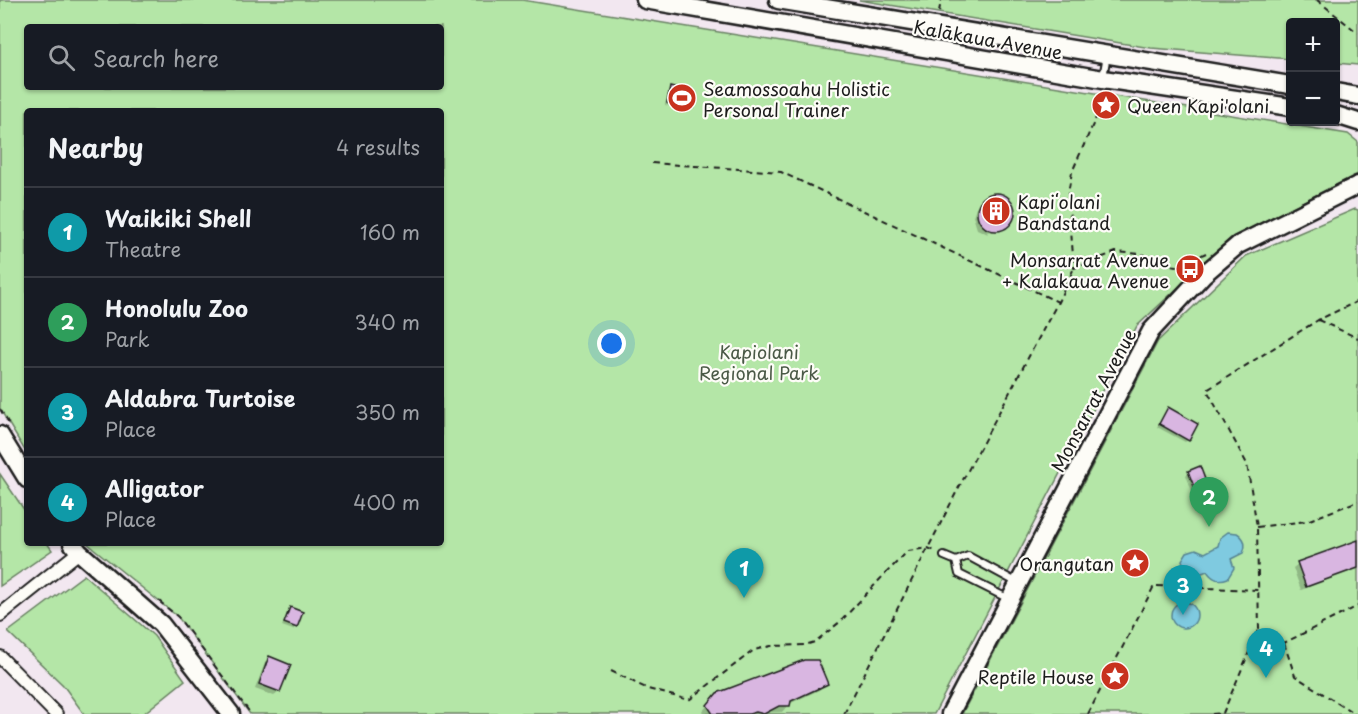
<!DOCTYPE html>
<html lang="en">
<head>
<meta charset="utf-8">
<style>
  :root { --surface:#171b24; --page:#242831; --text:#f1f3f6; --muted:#9ea1a6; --line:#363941; --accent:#c8321e }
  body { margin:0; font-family:"Playpen Sans",sans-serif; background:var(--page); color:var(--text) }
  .controls { position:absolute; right:18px; top:18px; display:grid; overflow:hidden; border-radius:6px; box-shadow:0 2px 4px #0004 }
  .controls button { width:54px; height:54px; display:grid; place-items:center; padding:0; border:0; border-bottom:2px solid var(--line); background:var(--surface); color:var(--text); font:30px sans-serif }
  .you { position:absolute; left:612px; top:344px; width:21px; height:21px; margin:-15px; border:4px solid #fff; border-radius:50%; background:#1a73e8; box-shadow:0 0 0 9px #1a73e833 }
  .badge { display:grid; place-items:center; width:39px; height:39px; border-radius:50%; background:var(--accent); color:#fff; font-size:20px; font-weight:700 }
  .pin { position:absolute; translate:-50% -50px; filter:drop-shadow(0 2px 3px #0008) }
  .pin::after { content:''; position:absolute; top:32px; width:21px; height:18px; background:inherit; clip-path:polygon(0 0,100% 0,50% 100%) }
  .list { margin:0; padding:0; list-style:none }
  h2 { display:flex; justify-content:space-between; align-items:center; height:78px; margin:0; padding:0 24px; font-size:26px }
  h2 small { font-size:20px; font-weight:400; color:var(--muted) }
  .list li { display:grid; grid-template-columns:39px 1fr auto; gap:18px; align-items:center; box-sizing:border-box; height:90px; padding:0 24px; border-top:2px solid var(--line) }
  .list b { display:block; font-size:22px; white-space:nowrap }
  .list p { margin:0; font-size:20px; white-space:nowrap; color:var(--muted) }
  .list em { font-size:20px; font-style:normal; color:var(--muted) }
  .icon { flex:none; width:33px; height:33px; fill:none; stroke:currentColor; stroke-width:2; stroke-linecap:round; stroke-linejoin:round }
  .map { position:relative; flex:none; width:1358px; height:714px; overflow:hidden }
  .search { position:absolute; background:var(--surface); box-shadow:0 2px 4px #0004; left:24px; top:24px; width:420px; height:66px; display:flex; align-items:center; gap:15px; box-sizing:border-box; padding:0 21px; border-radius:6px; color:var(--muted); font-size:22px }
  .panel { position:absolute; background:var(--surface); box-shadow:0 2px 4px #0004; left:24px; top:108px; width:420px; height:438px; border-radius:6px }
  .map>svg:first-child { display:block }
  .green { fill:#b4e6a7; stroke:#688162; stroke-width:1.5; fill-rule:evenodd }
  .water { fill:#7fcae0; stroke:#578492; stroke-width:1.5 }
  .shadow { fill:#0003 }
  .building { fill:#d9b6e1; stroke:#1c1c1c; stroke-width:1.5 }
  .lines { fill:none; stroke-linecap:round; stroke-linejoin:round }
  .lane-casing { stroke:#1c1c1c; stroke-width:10 }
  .street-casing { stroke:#1c1c1c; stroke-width:16 }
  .secondary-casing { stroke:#1c1c1c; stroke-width:21 }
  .path { stroke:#1c1c1c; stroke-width:2; stroke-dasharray:6 4.5; stroke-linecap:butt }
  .lane { stroke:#fdfcf7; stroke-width:6 }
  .street { stroke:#fdfcf7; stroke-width:12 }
  .secondary { stroke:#fdfcf7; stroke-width:16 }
  .labels { text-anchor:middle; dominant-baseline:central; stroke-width:4.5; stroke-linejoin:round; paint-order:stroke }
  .street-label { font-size:18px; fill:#1c1c1c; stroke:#fdfcf7 }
  .poi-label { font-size:18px; fill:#1c1c1c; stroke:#fdfcf7; text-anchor:start }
  .park-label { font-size:18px; fill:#4a5946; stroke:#fdfcf7 }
</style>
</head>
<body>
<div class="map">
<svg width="1358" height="714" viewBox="0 0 1358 714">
  <rect width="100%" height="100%" fill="#f2e7f0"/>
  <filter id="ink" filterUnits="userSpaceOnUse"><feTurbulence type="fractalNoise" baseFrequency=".0167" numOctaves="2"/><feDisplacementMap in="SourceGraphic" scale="12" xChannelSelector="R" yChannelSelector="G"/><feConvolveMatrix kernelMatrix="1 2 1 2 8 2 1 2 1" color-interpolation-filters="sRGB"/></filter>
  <g filter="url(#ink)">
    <path class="green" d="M0 0H522L1348 134 1358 142V174L1231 238 1137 326 934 714H250L178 617 87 543H441V111H27V454L0 409ZM27 27H441V87H27Z
      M859 0H1358V65L1336 63V22H1290V59L1151 48Z
      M1355 209 1358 210V714H962L1158 341 1246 256Z
      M0 474 27 514V543H47L52 550 0 586Z
      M84 575 154 636 185 680 143 714H84L63 685 8 632Z"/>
    <path class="water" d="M1228 532 1237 533C1245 538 1247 544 1243 553L1231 559 1234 568 1228 578C1218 582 1212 579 1207 571L1195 576 1186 572 1182 560 1187 552 1196 549 1205 553 1218 546 1220 538Z
      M1171 615a13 13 0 1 1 26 0a13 13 0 1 1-26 0Z"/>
    <path class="shadow" d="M671 89 691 107 688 110 665 105 668 92Z
      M997 194 1010 200 1014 212 1013 218 1007 226 987 232 988 234 977 229 973 216 976 207 985 197Z
      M1168 409 1188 440 1185 442 1157 427Z
      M1189 472 1207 489 1217 502 1214 505 1199 510 1186 475Z
      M1358 548V569L1301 590 1293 568 1298 564Z
      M291 609 295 627 293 630 282 626Z
      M270 658 279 692 274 696 255 689 265 663Z
      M826 684 819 690 789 704 782 712 703 714 702 712 711 701Z"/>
    <path class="building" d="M670 87 696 93 693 108 667 103Z
      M977 212a19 19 0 1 1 38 0a19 19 0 1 1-38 0Z
      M1168 407 1198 424 1189 441 1159 424Z
      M1200 466 1208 487 1212 486 1218 502 1202 508 1188 471Z
      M1358 540V568L1306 587 1297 562Z
      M290 607 303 612 297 628 284 623Z
      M269 656 291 665 280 692 259 684Z
      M804 660H818L828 684 791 701 790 706H779L764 714 756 712 749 714H713L707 705 717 693Z"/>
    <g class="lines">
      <g class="lane-casing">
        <path id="lane" d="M1103 77 1107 55
          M944 556 956 561 959 574 1009 599
          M956 561 968 556 1016 582"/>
      </g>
      <g class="street-casing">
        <path id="street" d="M0 615 79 552
          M0 657 56 714"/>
      </g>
      <g class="secondary-casing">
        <path id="secondary" d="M645 0 1103 79 1290 107
          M778 0 1290 85
          M1336 92 1358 96
          M1336 115 1358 122
          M0 435 27 479
          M72 543 79 552 161 624 231 714
          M950 714 1151 331 1203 275 1238 245 1358 185"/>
      </g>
      <path class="path" d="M1317 0 1358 33
        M939 12 941 0
        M1102 94 1098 113 1072 172 1068 193 1074 268 1116 252 1142 254 1168 265 1178 266 1206 253
        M652 163 781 172 1058 302
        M1358 301 1318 320 1207 390 1247 464 1257 527 1259 629 1284 643 1358 606
        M1318 320 1358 338
        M0 409 9 424
        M1257 527 1307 521 1358 501
        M159 601 178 617 251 714
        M1284 643 1295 676 1355 714
        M611 671 648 689 689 700 754 650 771 646 805 645 815 642 841 621 885 574 908 551 928 548 937 552
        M844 714 958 489 1058 302 1074 268
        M1088 714 1154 586 1258 590
        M1212 714 1223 713 1259 629"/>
      <use href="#lane" class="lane"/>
      <use href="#street" class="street"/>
      <use href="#secondary" class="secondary"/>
    </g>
  </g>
  <defs>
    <g id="stadium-disc" transform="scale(1.5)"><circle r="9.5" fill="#c8321e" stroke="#fdfcf7"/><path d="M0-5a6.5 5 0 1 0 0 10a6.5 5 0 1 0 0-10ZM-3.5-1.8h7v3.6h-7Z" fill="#fff"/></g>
    <g id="sight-disc" transform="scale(1.5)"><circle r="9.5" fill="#c8321e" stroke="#fdfcf7"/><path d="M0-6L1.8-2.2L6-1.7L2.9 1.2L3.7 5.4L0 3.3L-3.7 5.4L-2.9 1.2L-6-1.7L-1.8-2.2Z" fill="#fff"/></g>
    <g id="building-disc" transform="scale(1.5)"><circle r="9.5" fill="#c8321e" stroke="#fdfcf7"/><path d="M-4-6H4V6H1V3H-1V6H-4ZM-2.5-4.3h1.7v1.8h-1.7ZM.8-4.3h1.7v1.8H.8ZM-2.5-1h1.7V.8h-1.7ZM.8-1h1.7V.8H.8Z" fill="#fff"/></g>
    <g id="bus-disc" transform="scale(1.5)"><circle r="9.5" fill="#c8321e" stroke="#fdfcf7"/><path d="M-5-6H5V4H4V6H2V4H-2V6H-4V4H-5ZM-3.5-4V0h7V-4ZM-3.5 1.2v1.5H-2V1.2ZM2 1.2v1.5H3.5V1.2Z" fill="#fff"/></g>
  </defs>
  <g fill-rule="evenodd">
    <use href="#stadium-disc" x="682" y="98"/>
    <use href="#sight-disc" x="1106" y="105"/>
    <use href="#building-disc" x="996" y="211"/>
    <use href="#bus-disc" x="1190" y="269"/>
    <use href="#sight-disc" x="1135" y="563"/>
    <use href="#sight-disc" x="1115" y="676"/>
  </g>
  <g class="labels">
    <g class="street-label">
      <text transform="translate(988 39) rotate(10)">Kalākaua Avenue</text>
      <text transform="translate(1093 400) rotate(-62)">Monsarrat Avenue</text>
    </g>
    <g class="poi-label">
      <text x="703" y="88">Seamossoahu Holistic<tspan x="703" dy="21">Personal Trainer</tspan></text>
      <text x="1127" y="105">Queen Kapi'olani</text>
      <text x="1017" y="201">Kapiʻolani<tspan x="1017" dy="21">Bandstand</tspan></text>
      <text x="1169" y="259" text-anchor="end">Monsarrat Avenue<tspan x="1169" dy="21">+ Kalakaua Avenue</tspan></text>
      <text x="1114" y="563" text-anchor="end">Orangutan</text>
      <text x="1094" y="676" text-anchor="end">Reptile House</text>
    </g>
    <g class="park-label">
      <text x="759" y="351">Kapiolani<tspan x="759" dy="21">Regional Park</tspan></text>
    </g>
  </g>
</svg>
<div class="controls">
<button>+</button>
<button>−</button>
</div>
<div class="you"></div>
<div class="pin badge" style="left:744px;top:598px;background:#0f9aa8">1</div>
<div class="pin badge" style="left:1209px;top:527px;background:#2e9e5b">2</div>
<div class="pin badge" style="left:1183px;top:615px;background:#0f9aa8">3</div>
<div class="pin badge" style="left:1266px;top:678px;background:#0f9aa8">4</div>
<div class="search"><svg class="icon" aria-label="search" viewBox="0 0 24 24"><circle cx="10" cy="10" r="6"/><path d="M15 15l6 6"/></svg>Search here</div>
<section class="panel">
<h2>Nearby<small>4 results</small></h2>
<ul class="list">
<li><span class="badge" style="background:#0f9aa8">1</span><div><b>Waikiki Shell</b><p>Theatre</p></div><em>160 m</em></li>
<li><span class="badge" style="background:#2e9e5b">2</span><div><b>Honolulu Zoo</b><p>Park</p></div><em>340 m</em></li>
<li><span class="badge" style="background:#0f9aa8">3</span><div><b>Aldabra Turtoise</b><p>Place</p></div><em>350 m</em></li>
<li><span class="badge" style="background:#0f9aa8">4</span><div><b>Alligator</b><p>Place</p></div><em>400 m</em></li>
</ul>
</section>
</div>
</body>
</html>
